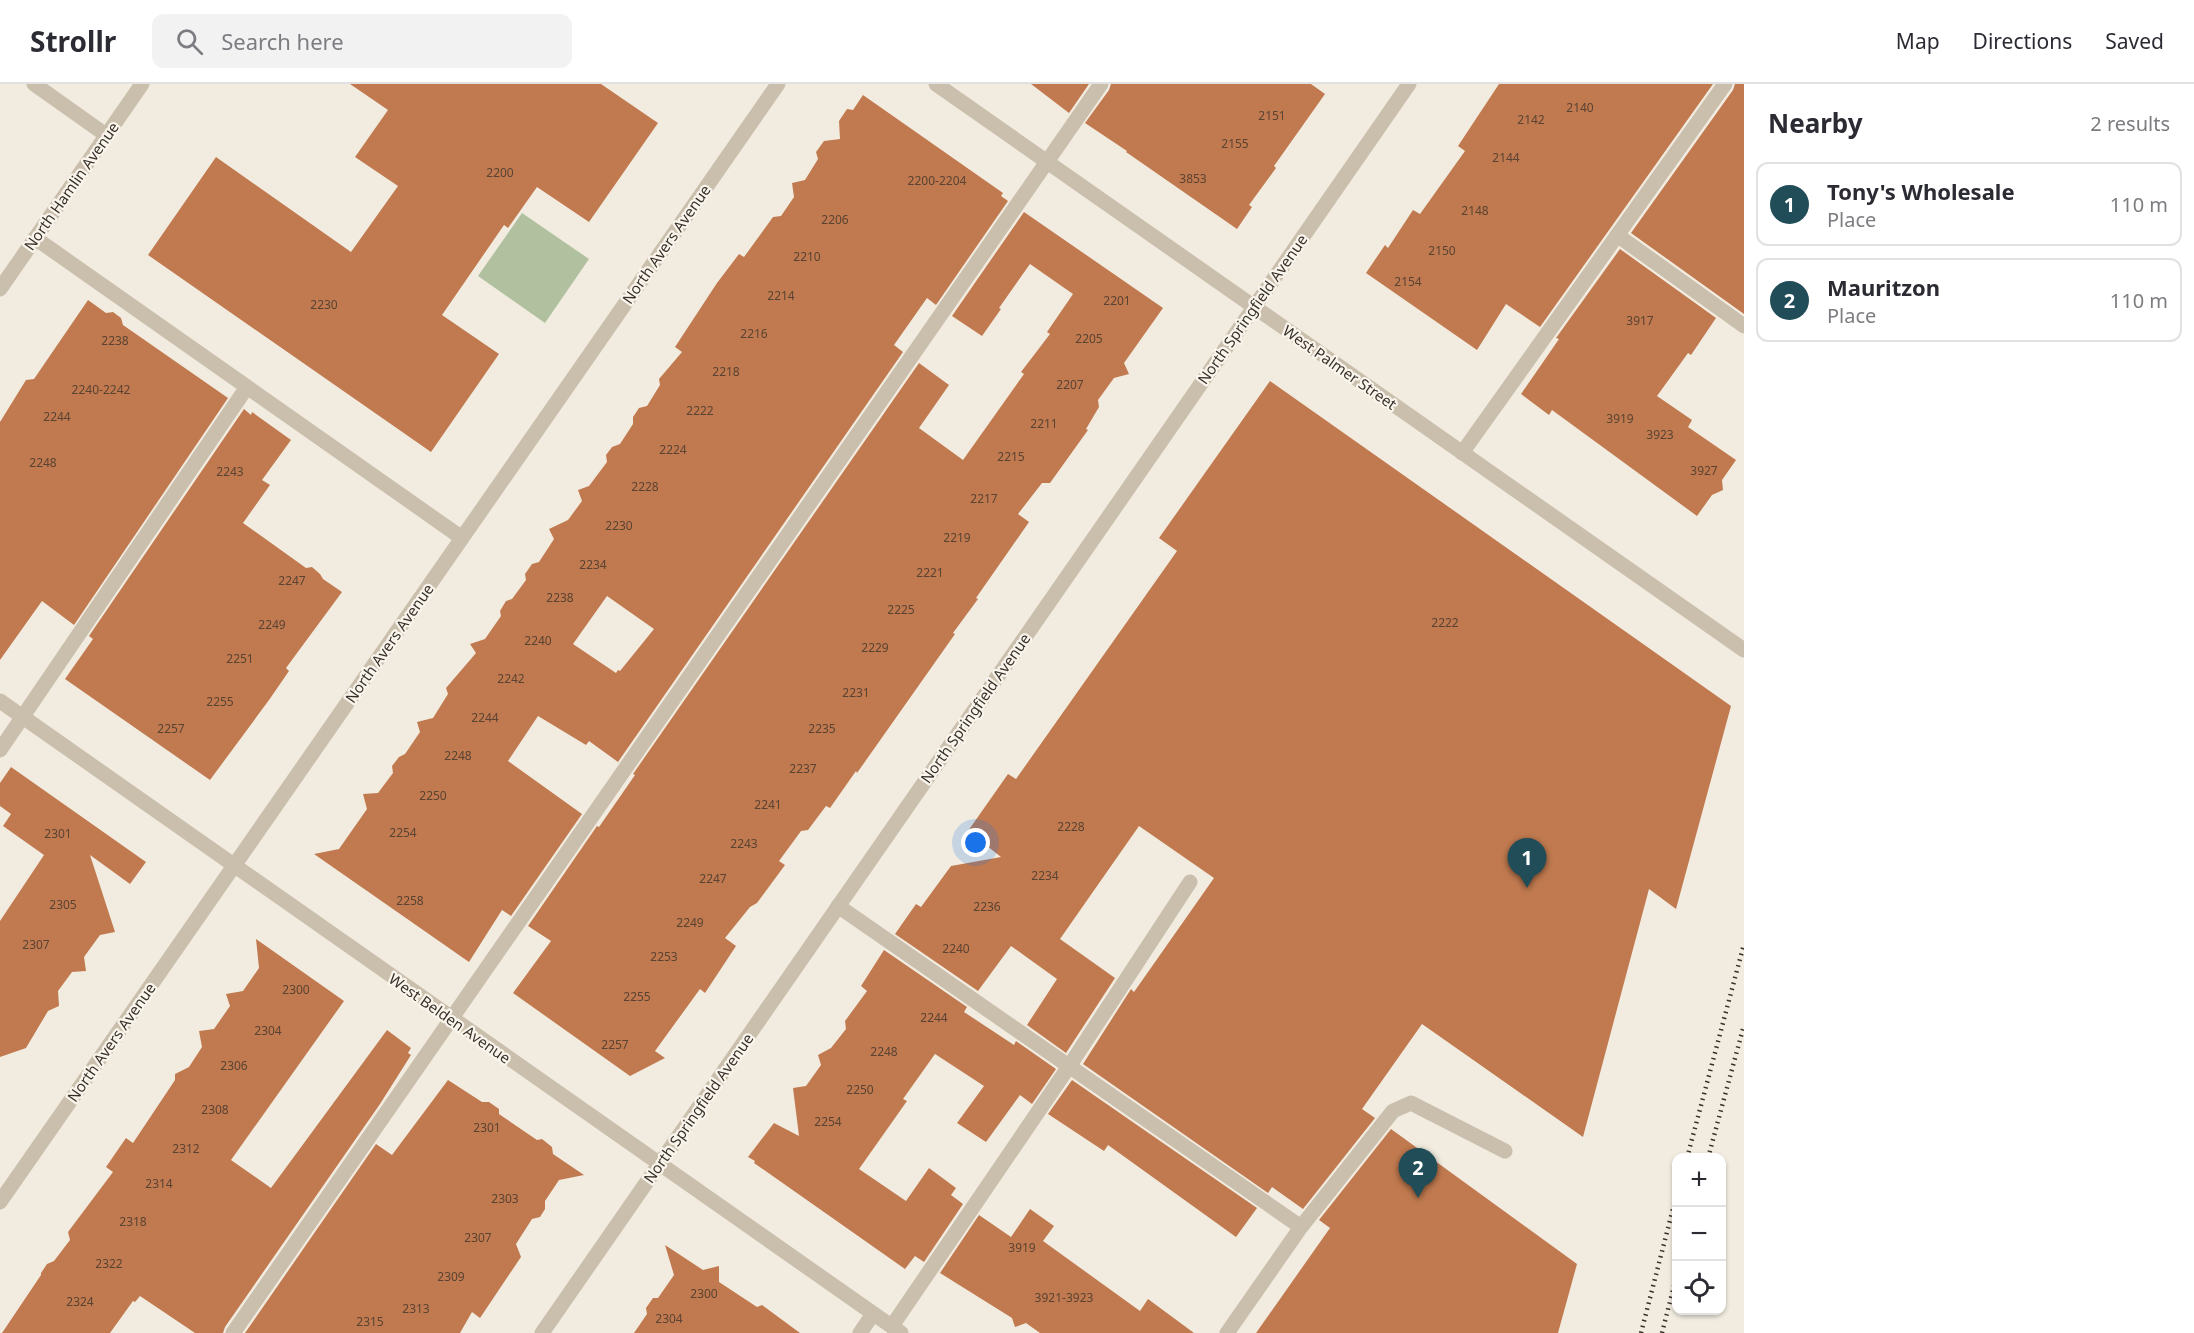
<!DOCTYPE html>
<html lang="en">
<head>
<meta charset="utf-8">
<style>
  :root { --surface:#fff; --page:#f2f2f3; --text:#2b2b33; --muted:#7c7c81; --line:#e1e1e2; --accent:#214d59 }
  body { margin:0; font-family:"Noto Sans",sans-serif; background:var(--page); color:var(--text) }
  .controls { position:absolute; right:18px; bottom:18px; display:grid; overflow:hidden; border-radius:12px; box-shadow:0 2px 4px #0004 }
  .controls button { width:54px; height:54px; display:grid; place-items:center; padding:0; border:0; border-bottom:2px solid var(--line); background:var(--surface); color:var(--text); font:30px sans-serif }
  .you { position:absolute; left:976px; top:759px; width:21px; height:21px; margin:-15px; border:4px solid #fff; border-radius:50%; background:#1a73e8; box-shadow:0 0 0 9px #1a73e833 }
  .badge { display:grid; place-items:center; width:39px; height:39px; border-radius:50%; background:var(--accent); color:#fff; font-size:20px; font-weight:700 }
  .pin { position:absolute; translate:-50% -50px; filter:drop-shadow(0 2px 3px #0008) }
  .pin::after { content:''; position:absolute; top:32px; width:21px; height:18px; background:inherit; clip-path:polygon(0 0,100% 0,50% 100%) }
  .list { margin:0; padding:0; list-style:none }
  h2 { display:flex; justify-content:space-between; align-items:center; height:78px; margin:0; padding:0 24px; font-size:26px }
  h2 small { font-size:20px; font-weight:400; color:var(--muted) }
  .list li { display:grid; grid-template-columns:39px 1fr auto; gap:18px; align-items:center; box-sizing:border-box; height:84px; margin:0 12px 12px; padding:0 12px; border:2px solid var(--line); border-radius:12px }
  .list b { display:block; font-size:22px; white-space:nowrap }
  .list p { margin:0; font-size:20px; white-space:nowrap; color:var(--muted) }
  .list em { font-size:20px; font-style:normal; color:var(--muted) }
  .icon { flex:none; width:33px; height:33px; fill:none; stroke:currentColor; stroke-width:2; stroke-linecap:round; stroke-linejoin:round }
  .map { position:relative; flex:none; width:1744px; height:1249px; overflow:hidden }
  header { display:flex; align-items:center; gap:36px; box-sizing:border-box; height:84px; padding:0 30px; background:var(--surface); border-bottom:2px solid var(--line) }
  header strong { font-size:28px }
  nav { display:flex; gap:33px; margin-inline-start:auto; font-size:21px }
  .search { width:420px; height:54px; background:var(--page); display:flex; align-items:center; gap:15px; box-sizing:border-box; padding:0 21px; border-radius:12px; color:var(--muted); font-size:22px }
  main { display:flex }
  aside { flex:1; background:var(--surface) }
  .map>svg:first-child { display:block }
  .green { fill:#b1c1a0 }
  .building { fill:#c17a4f; fill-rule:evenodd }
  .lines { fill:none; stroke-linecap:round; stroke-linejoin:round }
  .service { stroke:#cabeac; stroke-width:15 }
  .minor { stroke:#cabeac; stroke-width:15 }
  .rail { stroke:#38312a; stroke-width:4.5; stroke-dasharray:1.5 4.5; stroke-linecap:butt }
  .labels { text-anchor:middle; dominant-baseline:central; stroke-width:4.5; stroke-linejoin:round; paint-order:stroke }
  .number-label { font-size:12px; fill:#5a4333 }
  .street-label { font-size:15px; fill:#38312a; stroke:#faf5ec }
</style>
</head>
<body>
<header>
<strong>Strollr</strong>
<div class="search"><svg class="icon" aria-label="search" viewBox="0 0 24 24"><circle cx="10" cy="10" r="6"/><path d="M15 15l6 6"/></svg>Search here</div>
<nav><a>Map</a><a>Directions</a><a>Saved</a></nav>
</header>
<main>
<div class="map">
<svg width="1744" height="1249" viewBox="0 0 1744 1249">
  <rect width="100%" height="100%" fill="#f2ece0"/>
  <path class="green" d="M522 129 589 175 545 239 478 192Z"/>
  <path class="building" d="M350 0H601L658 39 589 138 537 103 508 144 504 141 442 231 499 270 431 368 148 171 216 73 351 168 398 102 355 73 388 26Z
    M1031 0H1089L1069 29Z
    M1111 0H1311L1325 10 1274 82 1276 84 1249 121 1252 123 1237 145 1126 68 1127 67 1085 39 1109 6Z
    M1499 0H1713L1540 243 1506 220 1477 266 1366 189 1385 161 1388 164 1413 126 1420 130 1465 67 1458 62Z
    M1735 0H1744V230L1631 149 1733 6Z
    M863 11 1003 109 1001 112 1008 117 936 221 927 214 894 261 903 268 618 678 589 657 586 661 538 632 508 677 582 730 511 832 502 826 469 878 314 770 339 765 367 725 363 710 378 709 393 689 392 682 399 673 405 670 420 648 417 638 433 634 448 610 446 604 476 569 470 560 485 555 501 532 500 527 506 517 512 515 526 496 525 490 532 480 539 478 554 455 549 445 568 436 582 417 578 406 589 402 607 378 606 371 612 363 620 360 633 340V333L639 324 647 322 660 301 659 295 682 268 675 263 717 199 739 170 744 173 773 133 781 132 794 113 792 99 805 96 818 75 816 68 824 57 840 55 839 37 847 25 853 26ZM607 512 654 545 620 587 618 586 616 589 573 560Z
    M1024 128 1163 224 1124 279 1129 290 1114 294 1098 316 1099 323 1086 345 1088 346 1050 399H1042L1018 430 1029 438 976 514 978 515 953 549 955 550 857 689 856 687 830 724 826 722 808 746 801 747 779 777 785 781 757 819 750 823 725 854 736 862 705 909 700 905 655 967 665 974 630 992 513 909 551 857 528 842 597 742 599 743 635 691 633 690 919 279 949 301 919 344 963 376 1024 290 1021 288 1050 250 1047 248 1073 210 1030 180 999 224 1001 225 982 252 952 232Z
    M1620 165 1716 234 1691 271 1688 269 1657 312 1692 336 1688 343 1736 376 1722 396 1723 406 1712 411 1697 432 1552 326 1549 331 1521 310 1559 255 1556 254Z
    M88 216 106 229 113 228 121 234 123 241 228 314 74 541 42 517 0 576V338L26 296 34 295Z
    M1270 297 1731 622 1676 825 1649 805 1583 1053 1422 940 1362 1025 1375 1034 1303 1125 1272 1103 1268 1109 1083 980 1131 905 1134 908 1214 794 1139 742 1060 855 1115 894 1066 969 1027 941 1057 895 1011 862 978 907 895 850 916 820 921 823 951 782 1001 773 968 747 1008 690 1016 695 1177 467 1159 454Z
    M244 325 251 331 252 328 291 356 262 396 270 401 243 439 306 484 312 483 320 490 323 495 342 508 286 584 289 587 269 616 210 696 65 595 93 555 89 552Z
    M11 683 146 778 130 800 90 771 115 848 100 851 84 873 86 887 72 888 58 907 59 922 48 927 26 964 0 973V837L44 771 3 742 11 730 0 722V699Z
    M256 855 344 917 231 1076 271 1104 387 946 411 964 408 969 411 971 380 1020 225 1243 223 1249H195L140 1212 135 1218 133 1217 110 1249H2L41 1191V1189L47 1180 54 1177 70 1156 68 1148 113 1088 106 1083 126 1054 133 1059 175 996V990L189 983 202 963 199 947 214 945 230 922 226 910 243 907 259 884Z
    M884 866 967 923 964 928 1014 961 1016 957 1056 985 1032 1020 1020 1011 986 1058 957 1039 984 1002 935 970 903 1015 907 1017 859 1085 906 1117 929 1084 956 1104 951 1111 963 1120 924 1178 915 1172 905 1185 754 1079 755 1077 748 1073 774 1039 799 1052 793 1004 806 1002 821 981 818 971 831 964 846 945 845 937 867 907 861 902Z
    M448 996 482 1018H489L499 1025V1030L537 1056 542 1055 552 1063 553 1070 584 1091 559 1096 545 1117V1125L540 1133 532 1135 516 1160 521 1173 480 1234 472 1228 460 1249H245L376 1060 392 1071Z
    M1072 996 1257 1124 1236 1153 1108 1061 1104 1067 1048 1030Z
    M1391 1045 1577 1180 1558 1249H1256L1330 1144 1319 1136Z
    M1030 1125 1054 1142 1043 1157 1140 1227 1148 1215 1194 1249H1040L1026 1239 1015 1243 1012 1234 940 1189 979 1131 1011 1153Z
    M665 1161 703 1186 719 1182V1198L757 1223 762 1221 800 1249H634L647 1230 646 1224 653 1214H658L674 1191Z"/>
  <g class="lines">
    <path class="service" d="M1617 151 1744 242
      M35 154 462 454
      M1462 369 1725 0
      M0 666 247 303
      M838 822 1301 1143
      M892 1242 1070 981 1190 798
      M233 1249 1101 0
      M860 1249 873 1230
      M1227 1249 1301 1143 1393 1027 1411 1019 1505 1067"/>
    <path class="minor" d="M34 0 106 51
      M936 0 1744 566
      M0 205 142 0
      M0 617 901 1249
      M0 1118 778 0
      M542 1249 1409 0"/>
    <path class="rail" d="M1687 1074 1744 860
      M1708 1074 1744 941
      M1641 1249 1676 1113
      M1662 1249 1676 1194"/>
  </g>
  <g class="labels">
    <g class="number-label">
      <text x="1580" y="23">2140</text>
      <text x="1272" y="31">2151</text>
      <text x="1531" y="35">2142</text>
      <text x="1235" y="59">2155</text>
      <text x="1506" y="73">2144</text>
      <text x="500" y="88">2200</text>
      <text x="1193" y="94">3853</text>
      <text x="937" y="96">2200-2204</text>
      <text x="1475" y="126">2148</text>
      <text x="835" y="135">2206</text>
      <text x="1442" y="166">2150</text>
      <text x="807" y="172">2210</text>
      <text x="1408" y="197">2154</text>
      <text x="781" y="211">2214</text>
      <text x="1117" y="216">2201</text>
      <text x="324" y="220">2230</text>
      <text x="1640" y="236">3917</text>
      <text x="754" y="249">2216</text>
      <text x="1089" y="254">2205</text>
      <text x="115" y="256">2238</text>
      <text x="726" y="287">2218</text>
      <text x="1070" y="300">2207</text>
      <text x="101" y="305">2240-2242</text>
      <text x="700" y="326">2222</text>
      <text x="57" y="332">2244</text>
      <text x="1620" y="334">3919</text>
      <text x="1044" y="339">2211</text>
      <text x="1660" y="350">3923</text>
      <text x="673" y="365">2224</text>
      <text x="1011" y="372">2215</text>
      <text x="43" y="378">2248</text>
      <text x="1704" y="386">3927</text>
      <text x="230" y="387">2243</text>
      <text x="645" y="402">2228</text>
      <text x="984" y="414">2217</text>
      <text x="619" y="441">2230</text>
      <text x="957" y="453">2219</text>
      <text x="593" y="480">2234</text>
      <text x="930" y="488">2221</text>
      <text x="292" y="496">2247</text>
      <text x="560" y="513">2238</text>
      <text x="901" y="525">2225</text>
      <text x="1445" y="538">2222</text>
      <text x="272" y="540">2249</text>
      <text x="538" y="556">2240</text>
      <text x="875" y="563">2229</text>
      <text x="240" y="574">2251</text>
      <text x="511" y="594">2242</text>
      <text x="856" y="608">2231</text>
      <text x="220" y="617">2255</text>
      <text x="485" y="633">2244</text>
      <text x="171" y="644">2257</text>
      <text x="822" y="644">2235</text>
      <text x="458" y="671">2248</text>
      <text x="803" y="684">2237</text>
      <text x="433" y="711">2250</text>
      <text x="768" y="720">2241</text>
      <text x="1071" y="742">2228</text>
      <text x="403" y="748">2254</text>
      <text x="58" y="749">2301</text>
      <text x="744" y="759">2243</text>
      <text x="1045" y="791">2234</text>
      <text x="713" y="794">2247</text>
      <text x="410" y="816">2258</text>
      <text x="63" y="820">2305</text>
      <text x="987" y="822">2236</text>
      <text x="690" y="838">2249</text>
      <text x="36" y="860">2307</text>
      <text x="956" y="864">2240</text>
      <text x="664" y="872">2253</text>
      <text x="296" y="905">2300</text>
      <text x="637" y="912">2255</text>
      <text x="934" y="933">2244</text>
      <text x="268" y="946">2304</text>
      <text x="615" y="960">2257</text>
      <text x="884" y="967">2248</text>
      <text x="234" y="981">2306</text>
      <text x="860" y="1005">2250</text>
      <text x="215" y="1025">2308</text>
      <text x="828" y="1037">2254</text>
      <text x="487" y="1043">2301</text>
      <text x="186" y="1064">2312</text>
      <text x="159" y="1099">2314</text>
      <text x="505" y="1114">2303</text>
      <text x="133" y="1137">2318</text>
      <text x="478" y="1153">2307</text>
      <text x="1022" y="1163">3919</text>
      <text x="109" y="1179">2322</text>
      <text x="451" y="1192">2309</text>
      <text x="704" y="1209">2300</text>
      <text x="1064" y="1213">3921-3923</text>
      <text x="80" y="1217">2324</text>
      <text x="416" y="1224">2313</text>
      <text x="669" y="1234">2304</text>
      <text x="370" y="1237">2315</text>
    </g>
    <g class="street-label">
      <text transform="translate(71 102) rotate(-55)">North Hamlin Avenue</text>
      <text transform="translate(666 160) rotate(-55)">North Avers Avenue</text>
      <text transform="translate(1252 225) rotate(-55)">North Springfield Avenue</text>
      <text transform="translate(1340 283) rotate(35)">West Palmer Street</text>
      <text transform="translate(389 559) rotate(-55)">North Avers Avenue</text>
      <text transform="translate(975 624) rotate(-55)">North Springfield Avenue</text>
      <text transform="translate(450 934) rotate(35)">West Belden Avenue</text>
      <text transform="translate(111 958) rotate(-55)">North Avers Avenue</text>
      <text transform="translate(698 1024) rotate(-55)">North Springfield Avenue</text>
    </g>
  </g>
</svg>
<div class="controls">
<button>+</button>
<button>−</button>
<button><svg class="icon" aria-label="locate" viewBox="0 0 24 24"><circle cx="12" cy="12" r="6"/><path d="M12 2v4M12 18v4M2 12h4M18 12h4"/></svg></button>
</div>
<div class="you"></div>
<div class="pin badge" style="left:1527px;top:804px">1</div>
<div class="pin badge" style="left:1418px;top:1114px">2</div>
</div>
<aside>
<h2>Nearby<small>2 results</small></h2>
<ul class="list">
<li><span class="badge">1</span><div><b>Tony's Wholesale</b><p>Place</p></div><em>110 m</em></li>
<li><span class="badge">2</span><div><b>Mauritzon</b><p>Place</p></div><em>110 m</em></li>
</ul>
</aside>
</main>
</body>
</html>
